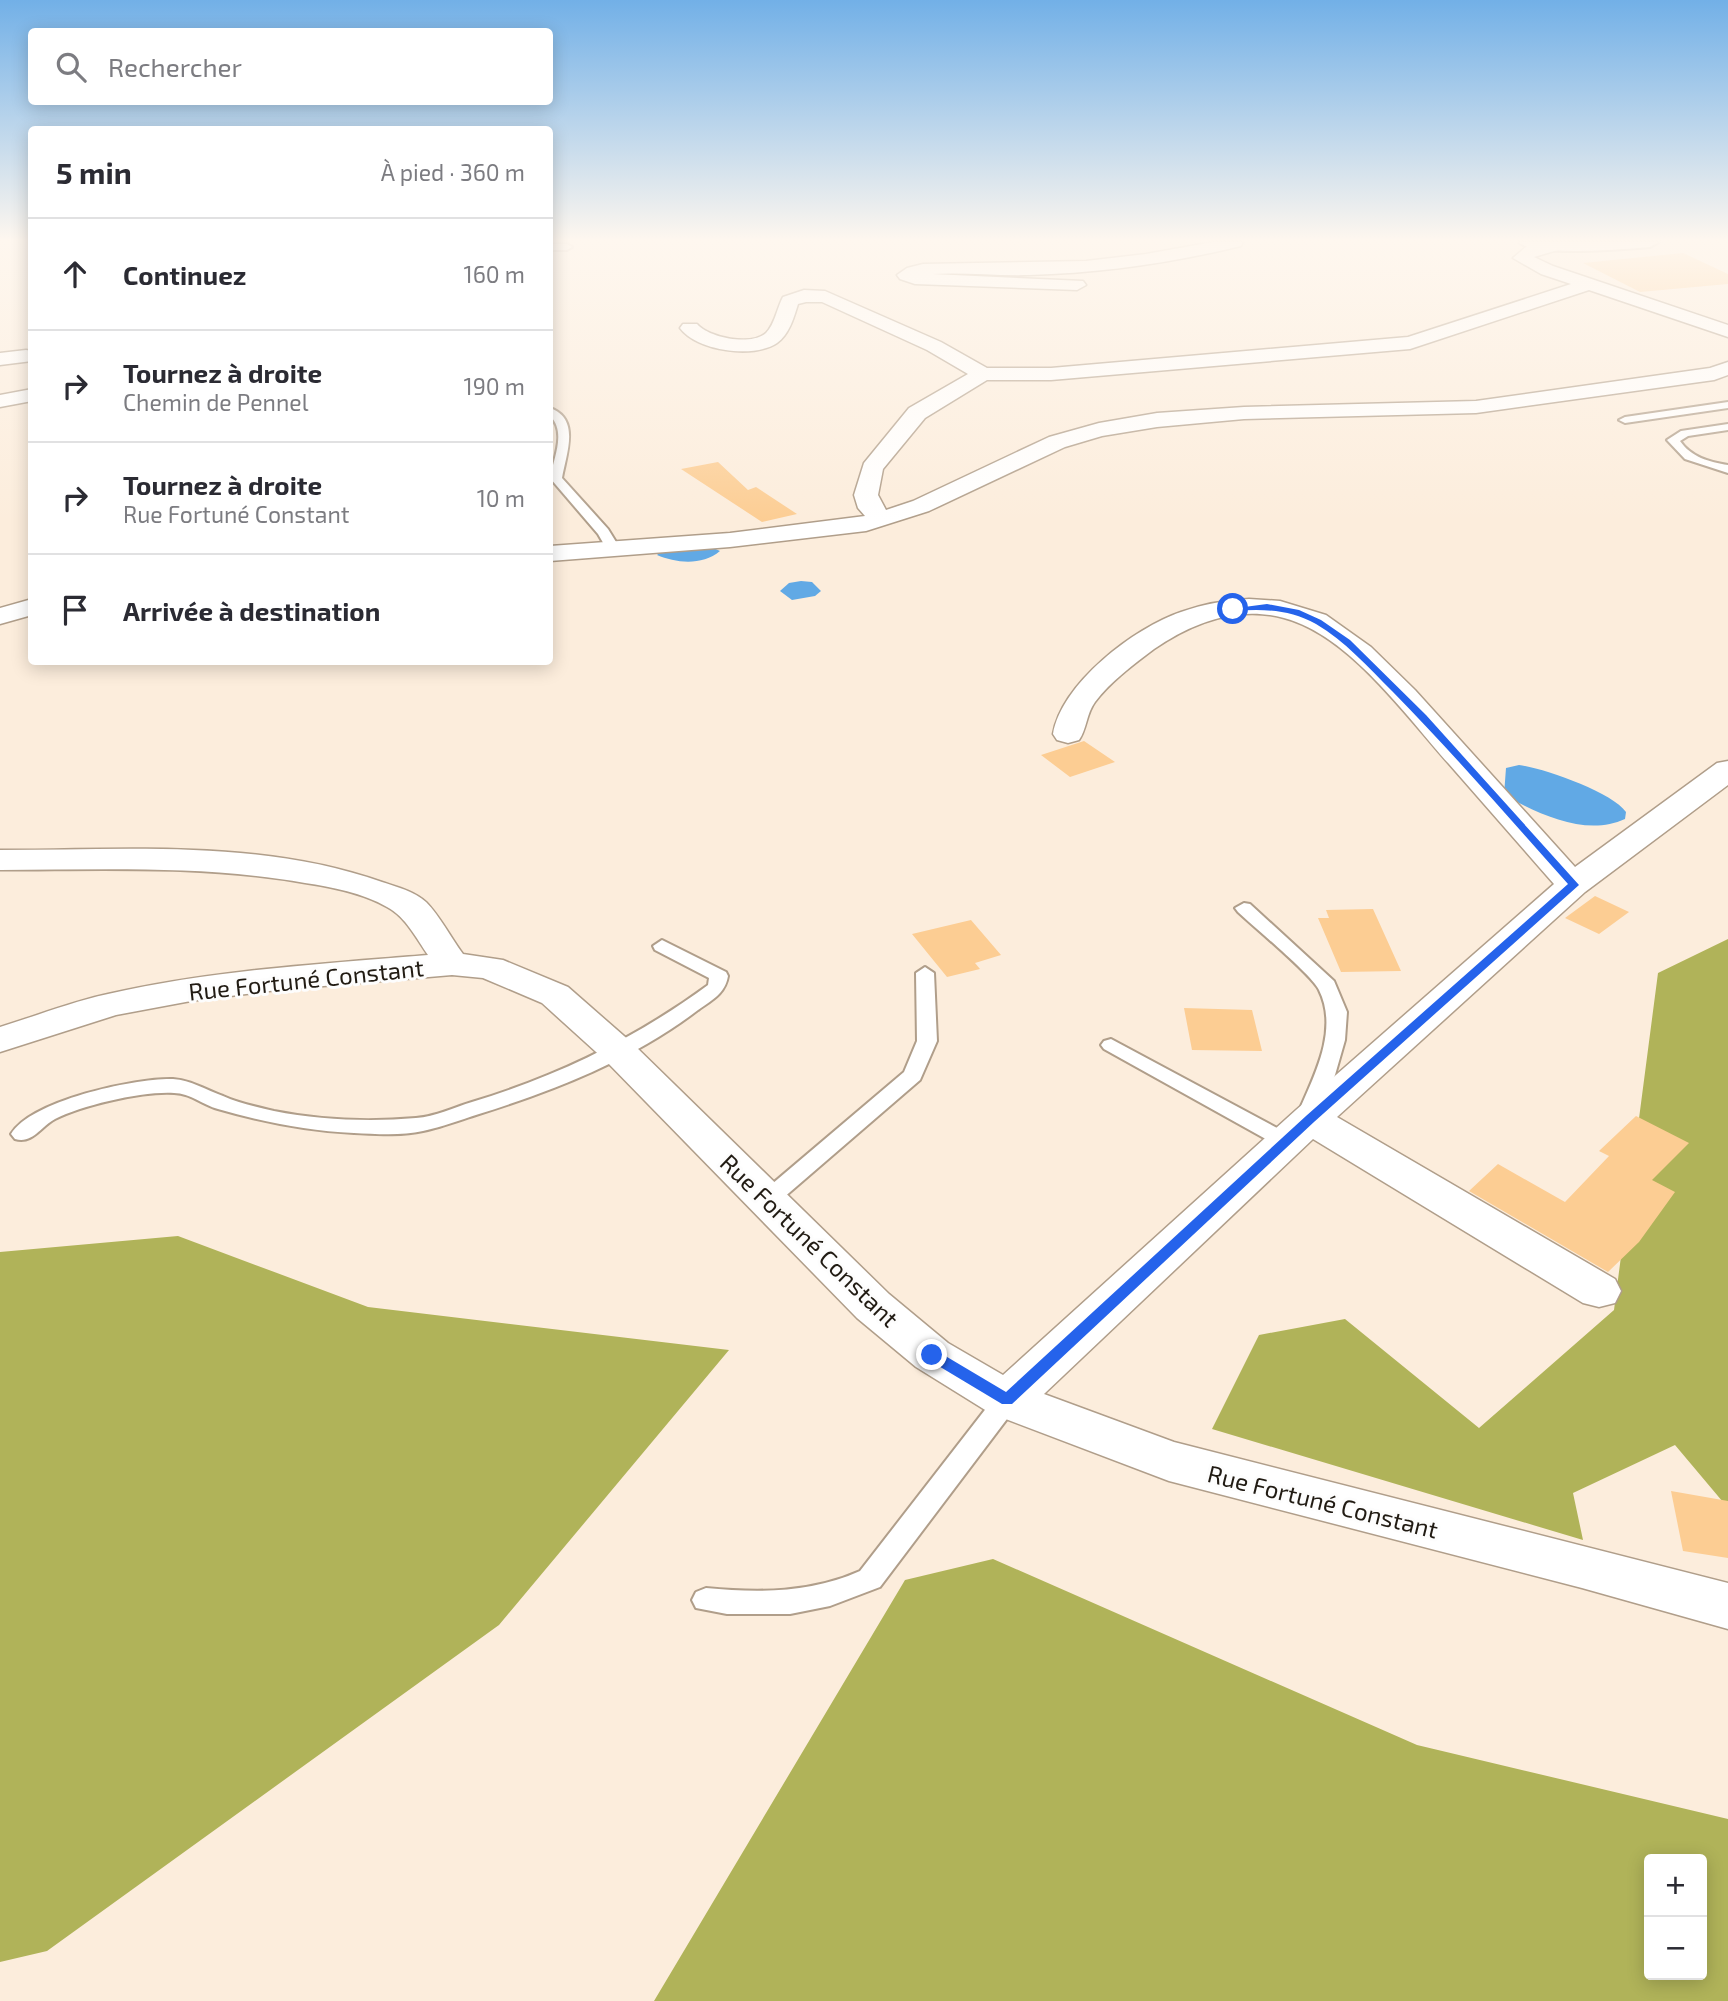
<!DOCTYPE html>
<html lang="fr">
<head>
<meta charset="utf-8">
<style>
  :root { --surface:#fff; --page:#f7f7f7; --text:#2b2b33; --muted:#7c7c81; --line:#e1e1e2 }
  body { margin:0; font-family:"Exo 2",sans-serif; background:var(--page); color:var(--text) }
  .controls { position:absolute; right:21px; bottom:21px; display:grid; overflow:hidden; border-radius:7px; box-shadow:0 4px 18px #0003 }
  .controls button { width:63px; height:63px; display:grid; place-items:center; padding:0; border:0; border-bottom:2px solid var(--line); background:var(--surface); color:var(--text); font:35px sans-serif }
  .stop { position:absolute; width:21px; height:21px; margin:-16px; border:5px solid #2563eb; border-radius:50%; background:#fff }
  .stop.end { background:#2563eb; border-color:#fff; box-shadow:0 2px 7px #0008 }
  .list { margin:0; padding:0; list-style:none }
  h2 { display:flex; justify-content:space-between; align-items:center; height:91px; margin:0; padding:0 28px; font-size:30px }
  h2 small { font-size:23px; font-weight:400; color:var(--muted) }
  .list li { display:grid; grid-template-columns:46px 1fr auto; gap:21px; align-items:center; box-sizing:border-box; height:112px; padding:0 28px; border-top:2px solid var(--line) }
  .list b { display:block; font-size:26px; white-space:nowrap }
  .list p { margin:0; font-size:23px; white-space:nowrap; color:var(--muted) }
  .list em { font-size:23px; font-style:normal; color:var(--muted) }
  .icon { flex:none; width:38px; height:38px; fill:none; stroke:currentColor; stroke-width:2; stroke-linecap:round; stroke-linejoin:round }
  .map { position:relative; flex:none; width:1728px; height:2001px; overflow:hidden }
  .search { position:absolute; background:var(--surface); box-shadow:0 4px 18px #0003; left:28px; top:28px; width:525px; height:77px; display:flex; align-items:center; gap:18px; box-sizing:border-box; padding:0 24px; border-radius:7px; color:var(--muted); font-size:26px }
  .panel { position:absolute; background:var(--surface); box-shadow:0 4px 18px #0003; left:28px; top:126px; width:525px; height:539px; border-radius:7px }
  .map>svg:first-child { display:block }
  .forest { fill:#b0b359; fill-rule:evenodd }
  .water { fill:#61a9e5 }
  .building { fill:#fccd93 }
  .lines { fill:none; stroke-linecap:round; stroke-linejoin:round }
  .lane-casing { stroke:#b09e8a; stroke-width:4 }
  .street-casing { stroke:#b09e8a; stroke-width:3 }
  .secondary-casing { stroke:#b09e8a; stroke-width:4 }
  .lane { fill:#fff; fill-rule:evenodd }
  .street { fill:#fff; fill-rule:evenodd }
  .secondary { fill:#fff; fill-rule:evenodd }
  .route { fill:#2563eb }
  .labels { text-anchor:middle; dominant-baseline:central; stroke-width:6; stroke-linejoin:round; paint-order:stroke }
  .street-label { font-size:24px; fill:#211b13; stroke:#fdfdfd }
</style>
</head>
<body>
<div class="map">
<svg width="1728" height="2001" viewBox="0 0 1728 2001">
  <rect width="100%" height="100%" fill="#fceddc"/>
  <path class="forest" d="M1728 939V1508L1675 1445 1573 1493 1583 1540 1212 1429 1259 1335 1345 1319 1479 1428 1614 1310 1658 973Z
    M178 1236 368 1307 729 1350 499 1625 47 1951 0 1962V1252Z
    M993 1559 1417 1745 1728 1819V2001H654L905 1580ZM1702 1859V1975H1649V1859Z"/>
  <path class="water" d="M711 547 720 551C702 566 676 563 657 555L662 550Z
    M801 581 812 582 821 591 815 596 792 600 780 591 789 583Z
    M1519 765C1543 768 1612 792 1626 812L1625 819C1586 837 1539 814 1504 795L1506 768Z"/>
  <path class="building" d="M1683 253 1728 274V284L1640 292 1583 263Z
    M718 462 748 490 756 487 797 514 762 522 681 469Z
    M1084 741 1115 762 1070 777 1041 755Z
    M1595 896 1629 912 1599 934 1565 918Z
    M1373 909 1401 971 1341 972 1318 918H1329L1326 910Z
    M971 920 1001 955 975 963 980 969 947 977 912 934Z
    M1184 1008 1252 1010 1262 1051 1192 1050Z
    M1636 1116 1689 1143 1652 1180 1675 1192 1639 1242 1608 1272 1469 1191 1498 1164 1565 1202 1609 1156 1599 1151Z
    M1671 1491 1728 1501V1558L1683 1551Z"/>
  <g class="lines">
    <g class="lane-casing">
      <path id="lane" d="M550 244H567L572 247 567 250H550Z
        M1728 402V408L1625 423 1619 420 1625 417Z
        M550 408C581 419 566 454 562 478L608 529 621 550 619 553H609L598 534 550 478C553 459 567 432 550 416Z
        M1728 424V430L1688 436 1680 441C1691 457 1709 462 1728 465V473L1685 459 1667 440 1681 431Z
        M1244 903 1250 904 1334 981 1347 1012 1345 1040 1335 1075 1315 1118H1301L1298 1113C1314 1076 1339 1030 1319 990 1312 975 1254 927 1238 912L1235 908Z
        M662 940 726 972 728 976C725 994 712 1000 698 1010 634 1059 556 1090 479 1114 460 1120 442 1127 423 1131 402 1136 375 1134 354 1133 307 1131 263 1122 218 1109 203 1105 190 1093 174 1093 143 1091 83 1105 55 1119 40 1127 33 1144 15 1139L11 1134C32 1100 135 1078 173 1079 191 1080 206 1090 223 1096 238 1103 257 1107 274 1111 319 1120 371 1122 416 1118 435 1117 455 1107 472 1102 558 1076 636 1038 708 985L709 978 655 950 653 946Z
        M925 967 934 973 937 1041 920 1080 775 1205 767 1208 759 1205 756 1200 759 1195 904 1072 917 1041 916 973Z
        M1111 1039 1294 1137 1298 1142 1294 1147H1280L1104 1049 1101 1045 1104 1041Z
        M1007 1390 1016 1393 1019 1400 1016 1407 880 1587 830 1606 790 1614H727L696 1608 692 1600 696 1592 706 1588C759 1593 811 1593 860 1571L998 1393Z"/>
    </g>
    <g class="street-casing">
      <path id="street" d="M1213 242H1243L1241 246C1171 263 1101 273 1029 275 996 276 964 272 932 274L1083 281 1086 285 1077 290 915 284 900 279 897 275 907 268 923 264 1086 261 1146 254Z
        M1545 242H1562L1564 245 1561 249 1534 257 1553 266 1728 325V337L1589 290 1410 349 1051 380H987L925 418 883 469 878 495 886 510 913 501 1049 437 1099 423 1157 413 1244 407 1476 401 1710 368 1728 362V375L1714 380 1476 413 1244 419 1157 427 1102 436 1065 447 929 511 866 531 730 547 550 561V546L730 533 865 516 858 508 854 495 864 463 909 408 968 374 927 350 822 302H806L798 304C794 317 789 335 777 343 754 359 697 351 680 328L683 324H697C709 338 751 346 766 333 775 324 777 308 783 297L804 290 825 291 941 342 987 368H1051L1408 337 1571 284 1541 274 1513 258 1527 246Z
        M26 350 32 351V361L0 365V353Z
        M32 389V401L0 407V395Z
        M32 599V615L0 624V608Z
        M1249 599 1280 601 1326 615 1371 647 1415 690 1575 867 1717 763 1728 761V785L1585 892 1337 1117 1615 1279 1621 1291 1615 1303 1599 1307 1583 1303 1313 1139 1044 1394 1174 1442 1728 1583V1629L1582 1588 1169 1481 990 1413 916 1367 857 1318 606 1061 542 1003 483 978 452 975 277 990 191 1001 116 1015 0 1052V1027C36 1016 71 1002 108 994 213 970 321 964 428 955 416 938 406 917 387 907 363 893 332 887 305 883 204 865 102 870 0 870V850C126 850 261 839 382 882 397 887 414 891 426 902 440 916 451 938 463 954L503 960 568 987 632 1043 889 1294 948 1343 1003 1375 1296 1110 1554 884C1519 844 1484 804 1449 764 1406 716 1349 635 1284 618 1237 605 1192 623 1154 649 1133 665 1111 681 1095 702 1086 714 1087 729 1079 740L1068 743 1057 740 1053 734C1062 683 1134 628 1181 612 1203 604 1226 600 1249 599Z"/>
    </g>
    <g class="secondary-casing">
      <path id="secondary" d="M1519 242H1659L1650 247C1627 249 1532 257 1519 242Z"/>
    </g>
    <use href="#lane" class="lane"/>
    <use href="#street" class="street"/>
    <use href="#secondary" class="secondary"/>
  </g>
  <linearGradient id="sky" x2="0" y2="1"><stop stop-color="#72b0e7"/><stop offset="0.46" stop-color="#fef7ef"/><stop offset="1" stop-color="#fef7ef" stop-opacity="0"/></linearGradient>
  <rect width="1728" height="522" fill="url(#sky)"/>
  <path class="route" d="M1267 604 1299 610 1321 620 1350 640 1426 715 1579 885 1314 1122 1012 1404H1002L927 1359V1351H937L1006 1392 1306 1116 1568 884C1510 819 1453 753 1392 691 1368 667 1345 641 1316 624 1289 609 1263 609 1233 611L1229 609Z"/>
  <g class="labels">
    <g class="street-label">
      <text transform="translate(306 979) rotate(-6)">Rue Fortuné Constant</text>
      <text transform="translate(810 1240) rotate(44)">Rue Fortuné Constant</text>
      <text transform="translate(1323 1501) rotate(14)">Rue Fortuné Constant</text>
    </g>
  </g>
</svg>
<div class="controls">
<button>+</button>
<button>−</button>
</div>
<div class="stop" style="left:1233px;top:609px"></div>
<div class="stop end" style="left:932px;top:1355px"></div>
<div class="search"><svg class="icon" aria-label="search" viewBox="0 0 24 24"><circle cx="10" cy="10" r="6"/><path d="M15 15l6 6"/></svg>Rechercher</div>
<section class="panel">
<h2>5 min<small>À pied · 360 m</small></h2>
<ul class="list">
<li><svg class="icon" aria-label="ahead" viewBox="0 0 24 24"><path d="M12 20V5M6 11l6-6 6 6"/></svg><div><b>Continuez</b></div><em>160 m</em></li>
<li><svg class="icon" aria-label="right" viewBox="0 0 24 24"><path d="M7 20v-9h11M14 6l5 5-5 5"/></svg><div><b>Tournez à droite</b><p>Chemin de Pennel</p></div><em>190 m</em></li>
<li><svg class="icon" aria-label="right" viewBox="0 0 24 24"><path d="M7 20v-9h11M14 6l5 5-5 5"/></svg><div><b>Tournez à droite</b><p>Rue Fortuné Constant</p></div><em>10 m</em></li>
<li><svg class="icon" aria-label="arrive" viewBox="0 0 24 24"><path d="M6 21V4h12l-3 4 3 4H6"/></svg><div><b>Arrivée à destination</b></div></li>
</ul>
</section>
</div>
</body>
</html>
